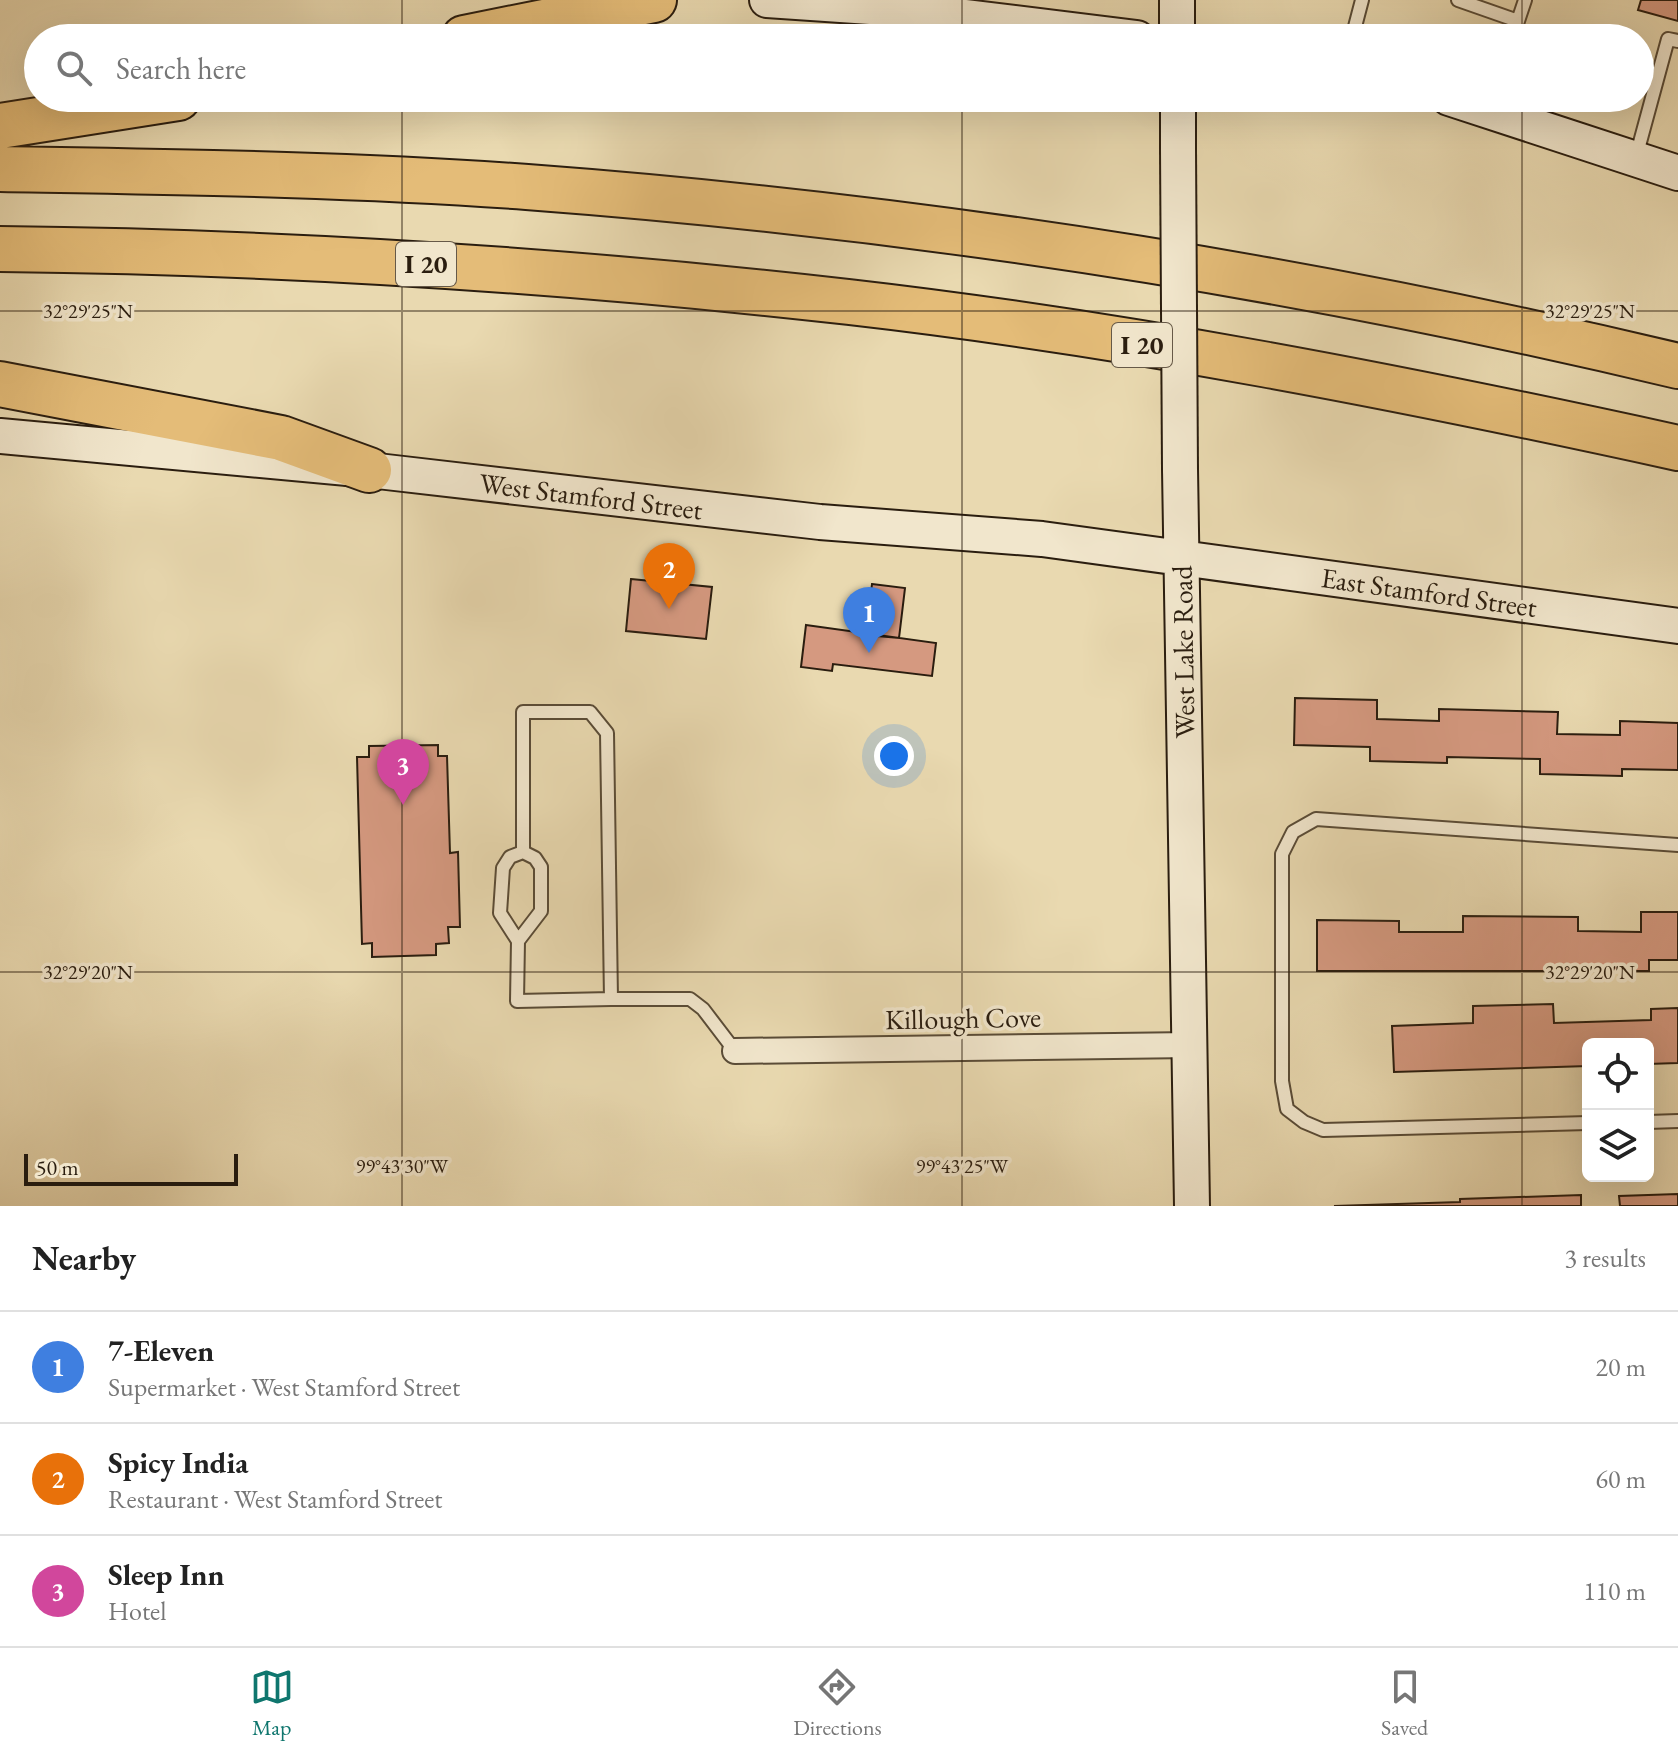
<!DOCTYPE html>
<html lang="en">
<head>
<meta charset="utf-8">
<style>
  :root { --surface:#fff; --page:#f2f2f2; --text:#222; --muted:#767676; --line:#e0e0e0; --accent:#0f766e }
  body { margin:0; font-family:"EB Garamond",serif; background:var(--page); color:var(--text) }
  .controls { position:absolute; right:24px; bottom:24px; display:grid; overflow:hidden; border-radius:12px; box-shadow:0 8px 32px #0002 }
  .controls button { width:72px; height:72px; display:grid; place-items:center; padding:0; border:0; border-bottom:2px solid var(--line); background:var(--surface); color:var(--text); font:40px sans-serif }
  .scale { position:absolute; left:24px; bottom:20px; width:214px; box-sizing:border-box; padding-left:8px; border:4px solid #2a1d0f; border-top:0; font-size:22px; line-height:28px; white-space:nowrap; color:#2a1d0f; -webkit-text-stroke:6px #f1e6cc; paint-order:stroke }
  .you { position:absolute; left:894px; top:756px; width:28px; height:28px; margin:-20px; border:6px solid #fff; border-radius:50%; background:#1a73e8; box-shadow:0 0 0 12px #1a73e833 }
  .badge { display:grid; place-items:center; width:52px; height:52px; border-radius:50%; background:var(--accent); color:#fff; font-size:26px; font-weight:700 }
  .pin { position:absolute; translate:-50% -66px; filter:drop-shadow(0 2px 4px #0008) }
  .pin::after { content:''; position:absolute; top:42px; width:28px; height:24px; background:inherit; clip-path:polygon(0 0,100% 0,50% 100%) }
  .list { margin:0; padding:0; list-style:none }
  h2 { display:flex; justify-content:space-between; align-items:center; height:104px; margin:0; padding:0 32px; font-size:34px }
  h2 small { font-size:26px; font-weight:400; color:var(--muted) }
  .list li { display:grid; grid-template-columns:52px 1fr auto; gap:24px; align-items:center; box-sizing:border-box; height:112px; padding:0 32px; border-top:2px solid var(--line) }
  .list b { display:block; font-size:30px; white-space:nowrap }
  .list p { margin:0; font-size:26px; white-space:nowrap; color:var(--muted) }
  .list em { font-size:26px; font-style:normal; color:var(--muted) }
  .icon { flex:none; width:44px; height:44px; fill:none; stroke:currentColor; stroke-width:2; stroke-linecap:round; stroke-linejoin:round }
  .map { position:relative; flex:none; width:1678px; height:1206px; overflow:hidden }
  .search { position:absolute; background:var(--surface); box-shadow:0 8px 32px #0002; left:24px; right:24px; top:24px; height:88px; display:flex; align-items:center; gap:20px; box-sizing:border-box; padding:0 28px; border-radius:44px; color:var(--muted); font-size:30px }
  .sheet { height:440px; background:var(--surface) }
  nav { display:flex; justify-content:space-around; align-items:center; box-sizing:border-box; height:112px; border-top:2px solid var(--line); background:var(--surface); font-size:22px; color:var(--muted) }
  nav a { display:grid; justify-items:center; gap:4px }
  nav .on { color:var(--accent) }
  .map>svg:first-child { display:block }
  .building { fill:#d59980; stroke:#2a1d0f; stroke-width:2 }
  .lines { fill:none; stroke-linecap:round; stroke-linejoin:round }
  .service-casing { stroke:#5a4c37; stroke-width:16 }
  .minor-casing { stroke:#5a4c37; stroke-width:28 }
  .secondary-casing { stroke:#2a1d0f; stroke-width:38 }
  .motorway-casing { stroke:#2a1d0f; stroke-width:48 }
  .service { stroke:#f1e6cc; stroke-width:12 }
  .minor { stroke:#f1e6cc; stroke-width:24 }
  .secondary { stroke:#f1e6cc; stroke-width:34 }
  .motorway { stroke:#e4bc78; stroke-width:44 }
  .secondary-bridge-casing { stroke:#2a1d0f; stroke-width:38; stroke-linecap:butt }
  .secondary-bridge { stroke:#f1e6cc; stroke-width:34 }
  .ticks { fill:none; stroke:#2a1d0f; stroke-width:2; stroke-opacity:0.45 }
  .labels { text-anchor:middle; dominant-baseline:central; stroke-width:7; stroke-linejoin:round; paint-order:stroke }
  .shield { fill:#f1e6cc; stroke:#665948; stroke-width:2 }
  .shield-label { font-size:26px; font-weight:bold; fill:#2a1d0f }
  .street-label { font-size:28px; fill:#2a1d0f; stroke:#f1e6cc }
  .ticks-label { font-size:20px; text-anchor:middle; fill:#2a1d0f; stroke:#f1e6cc; stroke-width:7; stroke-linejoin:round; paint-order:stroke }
</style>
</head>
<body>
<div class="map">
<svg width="1678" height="1206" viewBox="0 0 1678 1206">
  <rect width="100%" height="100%" fill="#e9d9b0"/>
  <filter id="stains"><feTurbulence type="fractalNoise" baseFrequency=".0025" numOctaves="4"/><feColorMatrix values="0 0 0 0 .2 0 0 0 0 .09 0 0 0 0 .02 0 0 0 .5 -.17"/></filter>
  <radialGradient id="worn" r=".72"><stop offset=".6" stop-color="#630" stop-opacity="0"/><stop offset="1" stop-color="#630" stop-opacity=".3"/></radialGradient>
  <path class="building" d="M1641 0H1678V21L1638 10Z
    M631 579 712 587 706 639 626 631Z
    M872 584 905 588 899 638 866 635Z
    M806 625 936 643 932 676 833 664 832 671 801 667Z
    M1295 698 1377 700V719L1439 721V709L1558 712 1557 734 1620 735V721L1678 723V770L1622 769V776L1540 774V759L1447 757V763L1370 761V747L1294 745Z
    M438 745V756H447L450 853 458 852 460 927H448L449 943 436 944V955L372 957V943L362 944 357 757H369V746Z
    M1641 912H1678V960H1649V971H1317V920L1399 921V932H1463V916L1578 917V931L1641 932Z
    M1553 1004 1554 1023 1651 1020V1009L1678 1008V1063L1648 1064V1044H1588V1066L1394 1072 1392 1026 1473 1023V1006Z
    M1678 1194V1206H1620L1619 1196Z
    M1581 1195V1206H1334L1460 1202V1199Z"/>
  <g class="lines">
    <g class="service-casing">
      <path id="service" d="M1458 0 1518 21 1525 0
        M1352 38 1362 0
        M1512 38 1518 21
        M1636 157 1668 39 1678 41
        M518 941 541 911V867L535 858 523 852
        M611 999 517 1001 518 941 500 913 503 868 510 857 523 852V712H590L607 733 611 999H690L703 1009 735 1051
        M1648 1122 1678 1121
        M1588 1123 1323 1130 1304 1122 1287 1109 1282 1081V854L1293 832 1316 819 1678 845"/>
    </g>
    <g class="minor-casing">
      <path id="minor" d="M735 1051 1192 1045"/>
    </g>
    <g class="secondary-casing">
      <path id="secondary" d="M767 0 900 9 1137 38
        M1177 0V38
        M1178 98V149
        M1449 98 1678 173
        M0 436 369 470 820 522 1042 539 1678 626
        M1180 469 1192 1206"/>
    </g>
    <g class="motorway-casing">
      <path id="motorway" d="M464 38 654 0
        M0 126 178 98
        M0 169C176 172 352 174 527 187 914 216 1301 276 1678 366
        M0 249C284 252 567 270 849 302 1128 334 1404 388 1678 448
        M0 384 281 438 369 470"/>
    </g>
    <use href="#service" class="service"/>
    <use href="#minor" class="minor"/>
    <use href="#secondary" class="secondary"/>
    <use href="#motorway" class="motorway"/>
    <g class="secondary-bridge-casing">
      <path id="secondary-bridge" d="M1178 149 1180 469"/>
    </g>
    <use href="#secondary-bridge" class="secondary-bridge"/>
  </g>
  <path class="ticks" d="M402 0V38M962 0V38M1522 0V38M402 98V1206M962 98V1206M1522 98V1206M0 311H1678M0 972H1678"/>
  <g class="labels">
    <g class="shield">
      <rect x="396" y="242" width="60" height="44" rx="6"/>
      <rect x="1112" y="323" width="60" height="44" rx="6"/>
    </g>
    <g class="shield-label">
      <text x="426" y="264">I 20</text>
      <text x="1142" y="345">I 20</text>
    </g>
    <g class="street-label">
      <text transform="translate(591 496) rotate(7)">West Stamford Street</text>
      <text transform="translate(1429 592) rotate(8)">East Stamford Street</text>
      <text transform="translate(1183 652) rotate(-91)">West Lake Road</text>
      <text transform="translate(963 1018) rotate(-1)">Killough Cove</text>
    </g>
  </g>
  <g class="ticks-label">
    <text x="88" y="318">32°29'25"N</text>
    <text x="1590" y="318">32°29'25"N</text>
    <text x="88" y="979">32°29'20"N</text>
    <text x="1590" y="979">32°29'20"N</text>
    <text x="402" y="1173">99°43'30"W</text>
    <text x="962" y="1173">99°43'25"W</text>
  </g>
  <rect width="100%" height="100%" filter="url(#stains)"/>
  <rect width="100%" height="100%" fill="url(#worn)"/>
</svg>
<div class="controls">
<button><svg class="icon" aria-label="locate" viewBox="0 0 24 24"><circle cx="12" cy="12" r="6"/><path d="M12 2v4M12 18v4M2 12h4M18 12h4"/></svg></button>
<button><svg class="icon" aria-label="layers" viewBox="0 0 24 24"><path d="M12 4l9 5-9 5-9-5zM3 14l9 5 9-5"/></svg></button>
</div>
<div class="scale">50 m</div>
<div class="you"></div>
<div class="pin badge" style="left:869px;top:653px;background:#3f7fe0">1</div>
<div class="pin badge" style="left:669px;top:609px;background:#e8710a">2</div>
<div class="pin badge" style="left:403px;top:805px;background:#d1479c">3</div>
<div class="search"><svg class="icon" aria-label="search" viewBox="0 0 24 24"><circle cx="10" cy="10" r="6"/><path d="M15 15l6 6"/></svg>Search here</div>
</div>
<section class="sheet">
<h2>Nearby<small>3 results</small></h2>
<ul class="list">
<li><span class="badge" style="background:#3f7fe0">1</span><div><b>7-Eleven</b><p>Supermarket · West Stamford Street</p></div><em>20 m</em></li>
<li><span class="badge" style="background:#e8710a">2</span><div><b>Spicy India</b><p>Restaurant · West Stamford Street</p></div><em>60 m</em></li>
<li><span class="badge" style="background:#d1479c">3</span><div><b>Sleep Inn</b><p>Hotel</p></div><em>110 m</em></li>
</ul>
</section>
<nav>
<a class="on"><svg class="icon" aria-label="map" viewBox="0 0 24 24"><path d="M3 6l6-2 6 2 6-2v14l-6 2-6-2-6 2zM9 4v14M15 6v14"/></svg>Map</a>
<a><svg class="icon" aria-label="directions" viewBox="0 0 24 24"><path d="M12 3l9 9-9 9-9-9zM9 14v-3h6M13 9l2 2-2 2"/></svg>Directions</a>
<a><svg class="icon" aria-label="saved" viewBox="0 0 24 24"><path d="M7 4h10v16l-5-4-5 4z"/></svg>Saved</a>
</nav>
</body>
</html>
